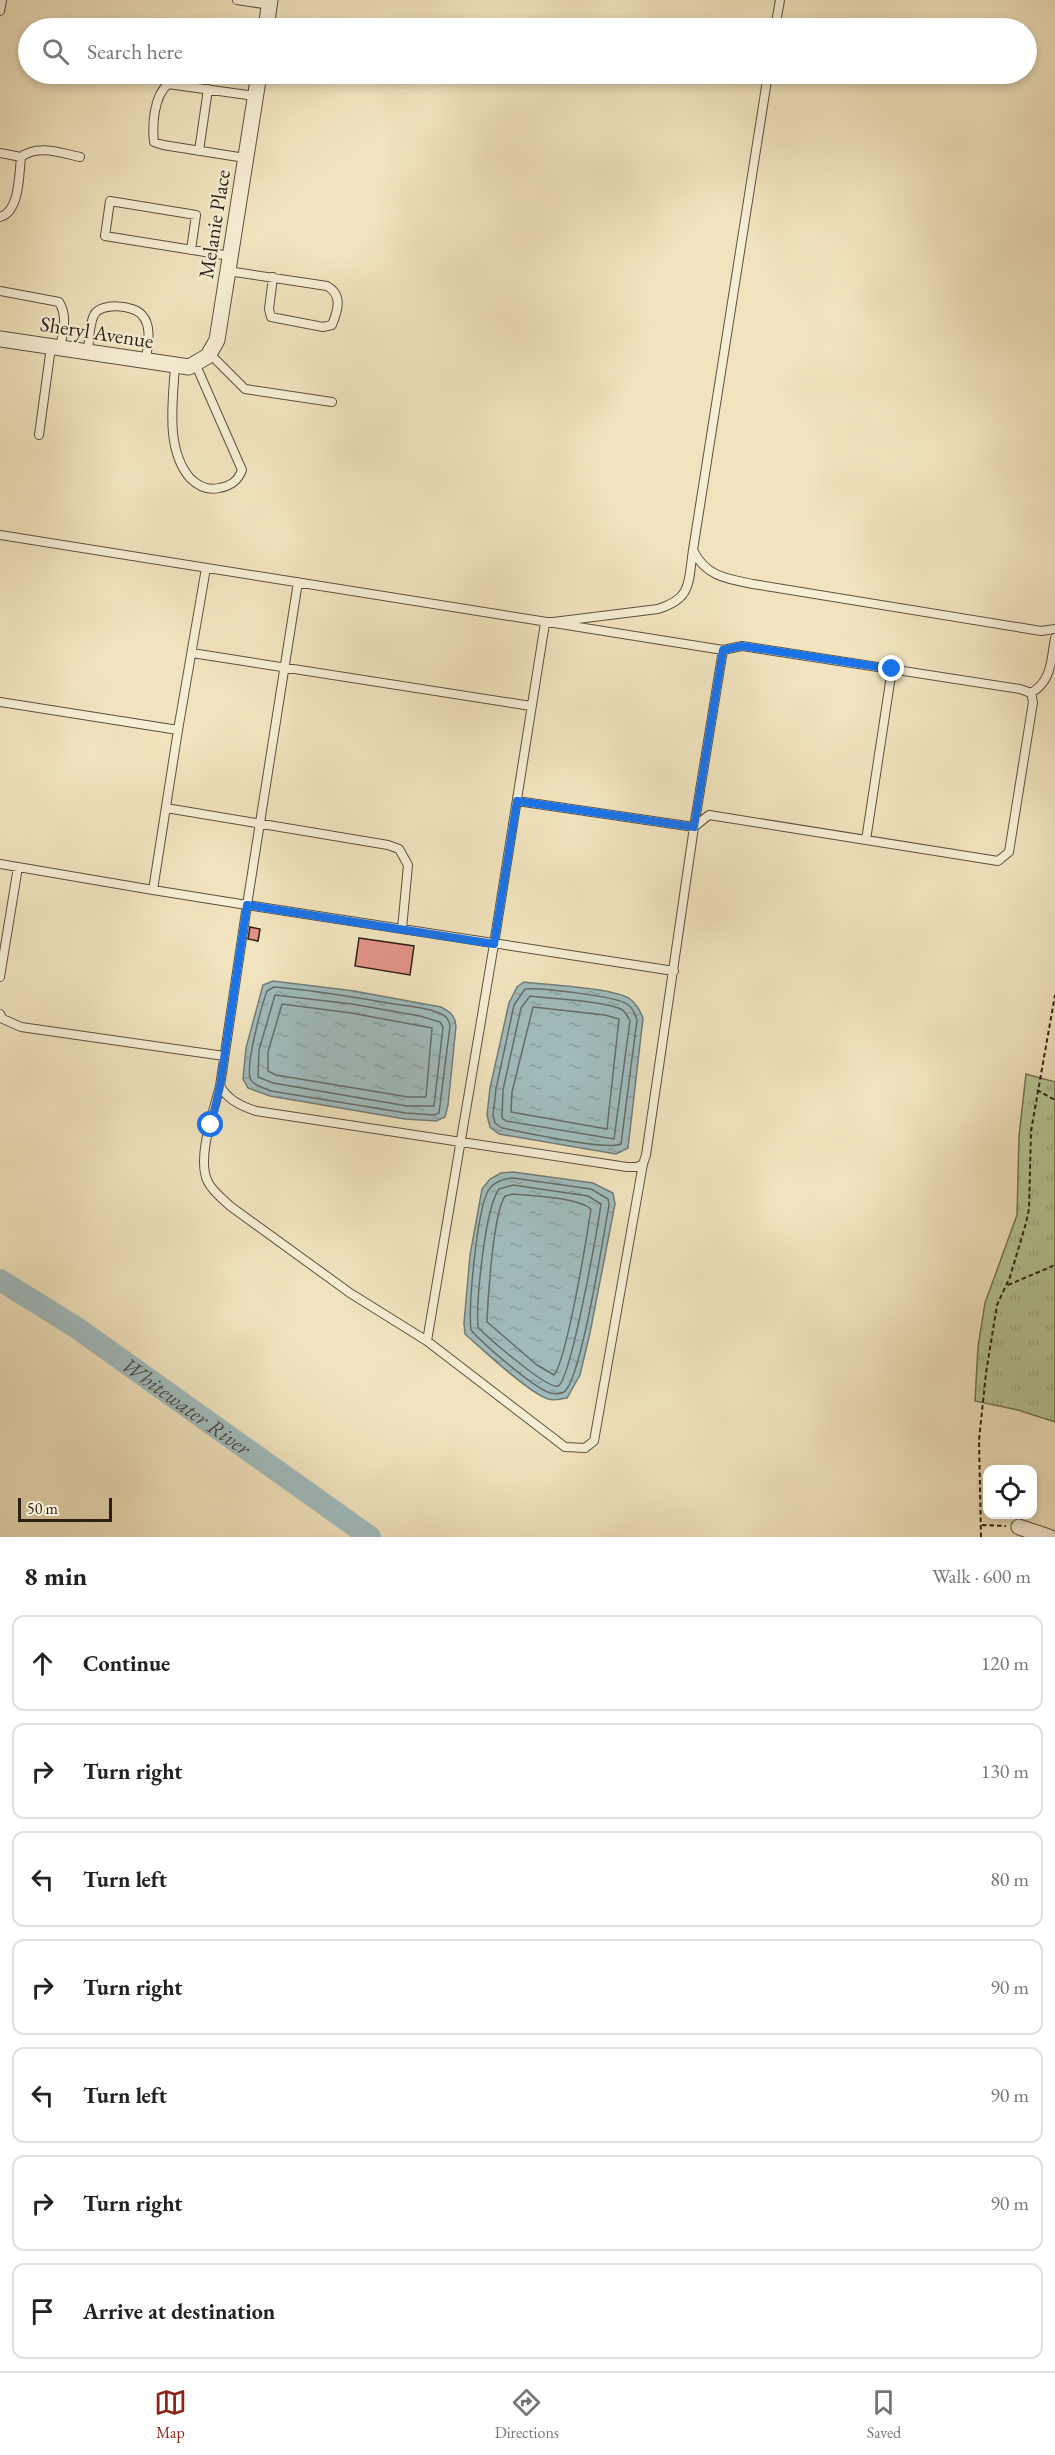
<!DOCTYPE html>
<html lang="en">
<head>
<meta charset="utf-8">
<style>
  :root { --surface:#fff; --page:#f2f2f2; --text:#202124; --muted:#757577; --line:#e0e0e0; --accent:#8f2418 }
  body { margin:0; font-family:"EB Garamond",serif; background:var(--page); color:var(--text) }
  .controls { position:absolute; right:18px; bottom:18px; display:grid; overflow:hidden; border-radius:12px; box-shadow:0 3px 9px #0003 }
  .controls button { width:54px; height:54px; display:grid; place-items:center; padding:0; border:0; border-bottom:2px solid var(--line); background:var(--surface); color:var(--text); font:30px sans-serif }
  .scale { position:absolute; left:18px; bottom:15px; width:94px; box-sizing:border-box; padding-left:6px; border:3px solid #2e1f15; border-top:0; font-size:16px; line-height:21px; white-space:nowrap; color:#2e1f15; -webkit-text-stroke:4px #f5edd4; paint-order:stroke }
  .stop { position:absolute; width:18px; height:18px; margin:-14px; border:4px solid #1a73e8; border-radius:50%; background:#fff }
  .stop.end { background:#1a73e8; border-color:#fff; box-shadow:0 2px 6px #0008 }
  .list { margin:0; padding:0; list-style:none }
  h2 { display:flex; justify-content:space-between; align-items:center; height:78px; margin:0; padding:0 24px; font-size:26px }
  h2 small { font-size:20px; font-weight:400; color:var(--muted) }
  .list li { display:grid; grid-template-columns:39px 1fr auto; gap:18px; align-items:center; box-sizing:border-box; height:96px; margin:0 12px 12px; padding:0 12px; border:2px solid var(--line); border-radius:12px }
  .list b { display:block; font-size:22px; white-space:nowrap }
  .list em { font-size:20px; font-style:normal; color:var(--muted) }
  .icon { flex:none; width:33px; height:33px; fill:none; stroke:currentColor; stroke-width:2; stroke-linecap:round; stroke-linejoin:round }
  .map { position:relative; flex:none; width:1055px; height:1537px; overflow:hidden }
  .search { position:absolute; background:var(--surface); box-shadow:0 3px 9px #0003; left:18px; right:18px; top:18px; height:66px; display:flex; align-items:center; gap:15px; box-sizing:border-box; padding:0 21px; border-radius:33px; color:var(--muted); font-size:22px }
  .sheet { height:834px; background:var(--surface) }
  nav { display:flex; justify-content:space-around; align-items:center; box-sizing:border-box; height:84px; border-top:2px solid var(--line); background:var(--surface); font-size:16px; color:var(--muted) }
  nav a { display:grid; justify-items:center; gap:3px }
  nav .on { color:var(--accent) }
  .map>svg:first-child { display:block }
  .grass { fill:url(#grass-tufts); stroke:#727254; stroke-width:1.5 }
  .water { fill:url(#water-ripples); stroke:#727d79; stroke-width:1.5 }
  .lines { fill:none; stroke-linecap:round; stroke-linejoin:round }
  .shore { stroke:#676d68; stroke-width:1.5 }
  .river { stroke:#a0bbbc; stroke-width:22 }
  .building { fill:#e29388; stroke:#2e1f15; stroke-width:1.5 }
  .service-casing { stroke:#5e503f; stroke-width:10 }
  .minor-casing { stroke:#5e503f; stroke-width:17 }
  .path { stroke:#2e1f15; stroke-width:2; stroke-dasharray:4.5 3; stroke-linecap:butt }
  .service { stroke:#f5edd4; stroke-width:8 }
  .minor { stroke:#f5edd4; stroke-width:15 }
  .route { stroke:#1a73e8; stroke-width:8 }
  .labels { text-anchor:middle; dominant-baseline:central; stroke-width:4.5; stroke-linejoin:round; paint-order:stroke }
  .street-label { font-size:21px; fill:#2e1f15; stroke:#f5edd4 }
  .water-label { font-size:22px; font-style:italic; fill:#504e47; stroke:#f5edd4 }
</style>
</head>
<body>
<div class="map">
<svg width="1055" height="1537" viewBox="0 0 1055 1537">
  <defs>
    <pattern id="grass-tufts" width="24" height="20" patternUnits="userSpaceOnUse" patternTransform="scale(1.5)"><rect width="24" height="20" fill="#b5c594"/><path d="M3 7l-1-3M5 7V3M7 7l1-3M15 17l-1-3M17 17v-4M19 17l1-3" fill="none" stroke="#9ca97f"/></pattern>
    <pattern id="water-ripples" width="26" height="14" patternUnits="userSpaceOnUse" patternTransform="scale(1.5)"><rect width="26" height="14" fill="#a0bbbc"/><path d="M2 4q2-2 4 0t4 0M15 11q2-2 4 0t4 0" fill="none" stroke="#8aa0a1"/></pattern>
  </defs>
  <rect width="100%" height="100%" fill="#f0e3bd"/>
  <filter id="stains"><feTurbulence type="fractalNoise" baseFrequency=".00333" numOctaves="4"/><feColorMatrix values="0 0 0 0 .2 0 0 0 0 .09 0 0 0 0 .02 0 0 0 .5 -.17"/></filter>
  <radialGradient id="worn" r=".72"><stop offset=".6" stop-color="#630" stop-opacity="0"/><stop offset="1" stop-color="#630" stop-opacity=".3"/></radialGradient>
  <path class="grass" d="M1026 1074 1055 1082V1422L1018 1410 975 1401 978 1347 985 1303 1017 1215 1019 1136Z"/>
  <path class="water" d="M273 981 354 991 441 1007C450 1012 455 1015 456 1026L448 1105 445 1117 436 1121 405 1119 270 1096 248 1088 243 1079 246 1048 263 985Z
    M524 982C546 985 615 988 630 999 637 1004 640 1011 643 1018L628 1148 616 1154 499 1134 490 1127 487 1115 490 1088 509 1003 517 987Z
    M513 1172 593 1183 613 1193 615 1204 590 1333 580 1375 567 1398C560 1399 554 1401 548 1399 529 1393 482 1349 465 1334L464 1323 470 1255 482 1189 490 1179 501 1173Z"/>
  <g class="lines">
    <path class="shore" d="M274 987C314 990 354 997 394 1004 408 1006 426 1007 439 1013 446 1015 449 1020 450 1026L439 1113 434 1115 406 1113 271 1091C265 1088 254 1086 251 1080 244 1068 262 1005 267 991Z
      M525 989C542 988 615 996 627 1004 633 1008 635 1014 637 1020L621 1144C607 1151 523 1132 502 1128L495 1123 493 1115 496 1089 514 1005Z
      M275 995 352 1004 420 1016 440 1022 443 1027 434 1106H407L273 1083 258 1077 259 1050Z
      M530 996C552 999 604 1001 621 1009 626 1012 628 1017 630 1021L614 1139 506 1121 502 1118 503 1090 521 1008Z
      M282 1004 351 1013 432 1028 426 1097H408L276 1075 268 1071V1052Z
      M533 1007 605 1015 619 1019 607 1129 511 1112 512 1092Z
      M513 1178 591 1189 608 1199 609 1205C604 1232 581 1381 564 1392 560 1394 554 1394 550 1393 534 1388 483 1344 471 1330 468 1306 477 1215 487 1193 492 1182 502 1179 513 1178Z
      M513 1185 588 1196 601 1204C598 1225 571 1381 558 1386 548 1390 487 1337 478 1327 476 1301 485 1208 499 1189Z
      M513 1194C532 1196 577 1197 591 1209 587 1236 567 1359 554 1375L537 1365 487 1322C488 1298 493 1214 505 1196Z"/>
    <path class="river" id="s1" d="M0 1280 77 1328 370 1537"/>
  </g>
  <path class="building" d="M250 927 260 929 258 941 248 939Z
    M359 938 414 946 410 975 355 966Z"/>
  <g class="lines">
    <g class="service-casing">
      <path id="service" d="M237 0 270 5
        M0 11 2 0
        M775 28 780 0
        M768 74 693 550C705 576 727 579 753 584L1041 631 1055 629
        M199 151 208 89
        M0 153 21 157C38 144 61 153 80 157
        M245 158 163 145 154 142C152 124 154 96 168 84L255 96
        M0 217C20 212 19 173 21 157
        M191 250 196 215 110 201 105 236 230 256
        M228 271 327 286C343 295 338 310 332 325L323 327 271 317 269 309 273 277
        M0 291 59 302C68 316 63 332 60 348
        M88 352C89 341 89 325 94 315 101 302 134 305 142 315 153 327 147 347 146 361
        M209 353 245 389 332 402
        M175 365C173 401 165 449 190 478 198 486 207 491 219 488 231 486 238 481 242 470L195 363
        M39 435 51 347
        M0 535 723 650 742 646 1020 689 1031 693 1033 702 1009 852 998 861 709 815 694 827 517 801
        M206 568 178 730 153 890 247 905 220 1086C228 1100 241 1106 256 1111L627 1167H637L643 1164 646 1155 694 827 723 650
        M298 582 247 905 674 971
        M192 653 531 706
        M1031 693C1052 681 1051 660 1055 638
        M0 702 178 730
        M166 808 388 845 399 849 408 865 402 929
        M866 840 892 669
        M0 864 153 890
        M0 977 18 867
        M0 1014 3 1019 21 1027 224 1056
        M220 1086C214 1110 196 1160 208 1182 213 1192 222 1198 230 1206L350 1293 427 1341
        M643 1164 594 1441 585 1448 565 1447 427 1341 494 944 545 623 658 609C693 598 688 582 693 550"/>
    </g>
    <g class="minor-casing">
      <path id="minor" d="M266 28 270 0
        M0 339 189 367 208 356 217 340 259 74
        M1019 1527 1049 1537"/>
    </g>
    <path class="path" d="M1037 1090 1055 1100
      M1008 1285 1055 1265
      M982 1525 1006 1526
      M981 1537 979 1440 986 1373 997 1305 1010 1277 1026 1223 1029 1209 1031 1131 1055 995"/>
    <use href="#service" class="service"/>
    <use href="#minor" class="minor"/>
  </g>
  <g class="lines">
    <path class="route" d="M211 1125 220 1086 247 905 494 944 517 801 694 827 723 650 742 646 892 669"/>
  </g>
  <g class="labels">
    <g class="street-label">
      <text transform="translate(214 224) rotate(-81)">Melanie Place</text>
      <text transform="translate(97 332) rotate(9)">Sheryl Avenue</text>
    </g>
    <g class="water-label">
      <text stroke="none"><textPath href="#s1" startOffset="225">Whitewater River</textPath></text>
    </g>
  </g>
  <rect width="100%" height="100%" filter="url(#stains)"/>
  <rect width="100%" height="100%" fill="url(#worn)"/>
</svg>
<div class="controls">
<button><svg class="icon" aria-label="locate" viewBox="0 0 24 24"><circle cx="12" cy="12" r="6"/><path d="M12 2v4M12 18v4M2 12h4M18 12h4"/></svg></button>
</div>
<div class="scale">50 m</div>
<div class="stop" style="left:211px;top:1125px"></div>
<div class="stop end" style="left:892px;top:669px"></div>
<div class="search"><svg class="icon" aria-label="search" viewBox="0 0 24 24"><circle cx="10" cy="10" r="6"/><path d="M15 15l6 6"/></svg>Search here</div>
</div>
<section class="sheet">
<h2>8 min<small>Walk · 600 m</small></h2>
<ul class="list">
<li><svg class="icon" aria-label="ahead" viewBox="0 0 24 24"><path d="M12 20V5M6 11l6-6 6 6"/></svg><div><b>Continue</b></div><em>120 m</em></li>
<li><svg class="icon" aria-label="right" viewBox="0 0 24 24"><path d="M7 20v-9h11M14 6l5 5-5 5"/></svg><div><b>Turn right</b></div><em>130 m</em></li>
<li><svg class="icon" aria-label="left" viewBox="0 0 24 24"><path d="M17 20v-9H6M10 6l-5 5 5 5"/></svg><div><b>Turn left</b></div><em>80 m</em></li>
<li><svg class="icon" aria-label="right" viewBox="0 0 24 24"><path d="M7 20v-9h11M14 6l5 5-5 5"/></svg><div><b>Turn right</b></div><em>90 m</em></li>
<li><svg class="icon" aria-label="left" viewBox="0 0 24 24"><path d="M17 20v-9H6M10 6l-5 5 5 5"/></svg><div><b>Turn left</b></div><em>90 m</em></li>
<li><svg class="icon" aria-label="right" viewBox="0 0 24 24"><path d="M7 20v-9h11M14 6l5 5-5 5"/></svg><div><b>Turn right</b></div><em>90 m</em></li>
<li><svg class="icon" aria-label="arrive" viewBox="0 0 24 24"><path d="M6 21V4h12l-3 4 3 4H6"/></svg><div><b>Arrive at destination</b></div></li>
</ul>
</section>
<nav>
<a class="on"><svg class="icon" aria-label="map" viewBox="0 0 24 24"><path d="M3 6l6-2 6 2 6-2v14l-6 2-6-2-6 2zM9 4v14M15 6v14"/></svg>Map</a>
<a><svg class="icon" aria-label="directions" viewBox="0 0 24 24"><path d="M12 3l9 9-9 9-9-9zM9 14v-3h6M13 9l2 2-2 2"/></svg>Directions</a>
<a><svg class="icon" aria-label="saved" viewBox="0 0 24 24"><path d="M7 4h10v16l-5-4-5 4z"/></svg>Saved</a>
</nav>
</body>
</html>
